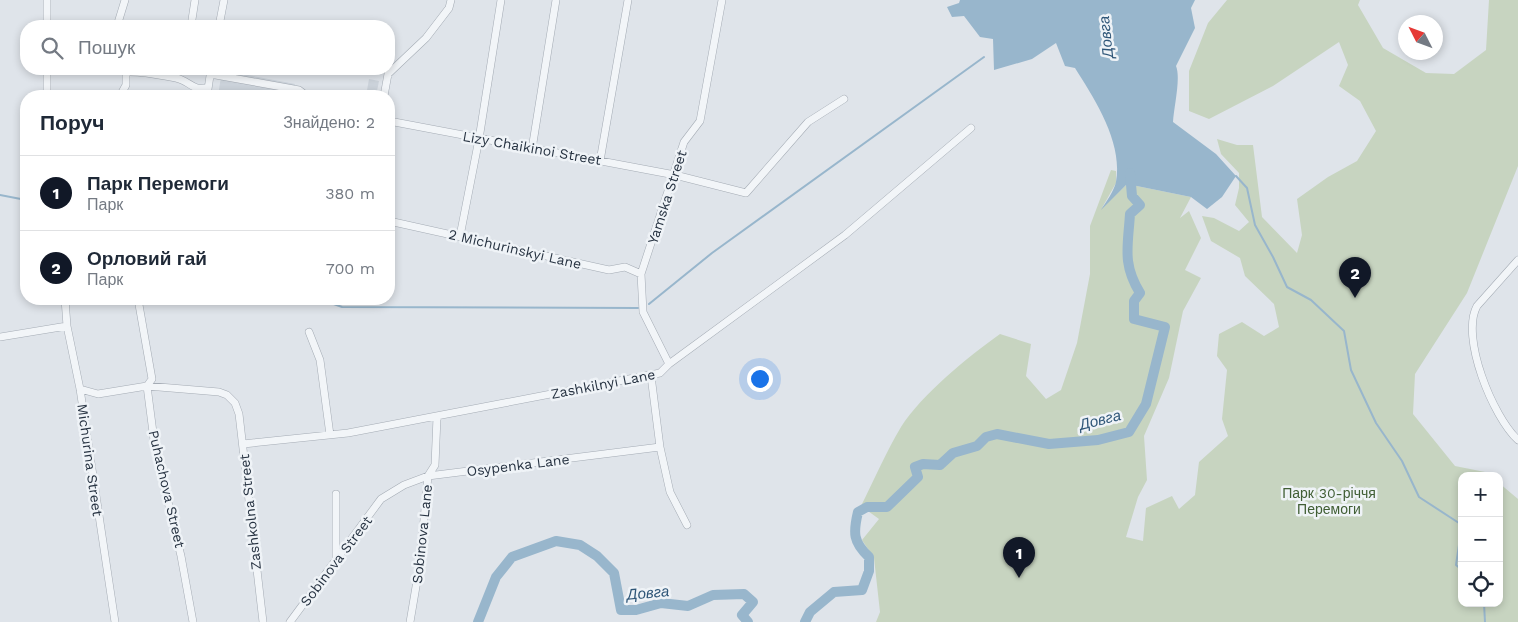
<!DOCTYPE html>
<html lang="uk">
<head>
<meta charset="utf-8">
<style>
  :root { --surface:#fff; --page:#f6f6f7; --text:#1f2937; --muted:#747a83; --line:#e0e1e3; --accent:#111827 }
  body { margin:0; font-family:"Work Sans",sans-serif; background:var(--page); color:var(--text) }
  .controls { position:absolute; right:15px; bottom:15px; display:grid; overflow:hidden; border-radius:10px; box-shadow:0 2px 8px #0003 }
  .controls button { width:45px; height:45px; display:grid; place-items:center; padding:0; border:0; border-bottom:1px solid var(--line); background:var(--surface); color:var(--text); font:25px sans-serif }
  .compass { position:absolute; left:1398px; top:15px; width:45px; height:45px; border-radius:50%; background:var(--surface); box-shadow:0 2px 8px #0003; rotate:312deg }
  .you { position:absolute; left:759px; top:378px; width:18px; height:18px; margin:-12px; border:4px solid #fff; border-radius:50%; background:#1a73e8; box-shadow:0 0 0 8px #1a73e833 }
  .badge { display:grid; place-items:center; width:32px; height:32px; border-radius:50%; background:var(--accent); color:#fff; font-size:16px; font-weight:700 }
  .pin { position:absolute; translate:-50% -41px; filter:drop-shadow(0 1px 2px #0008) }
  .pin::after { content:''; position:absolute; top:26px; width:18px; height:15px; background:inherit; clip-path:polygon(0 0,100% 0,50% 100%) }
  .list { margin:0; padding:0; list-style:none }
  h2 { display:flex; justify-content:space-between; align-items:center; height:65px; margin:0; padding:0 20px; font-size:21px }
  h2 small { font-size:16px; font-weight:400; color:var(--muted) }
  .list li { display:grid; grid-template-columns:32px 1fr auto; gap:15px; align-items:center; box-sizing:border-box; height:75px; padding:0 20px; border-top:1px solid var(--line) }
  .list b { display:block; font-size:19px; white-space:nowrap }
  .list p { margin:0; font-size:16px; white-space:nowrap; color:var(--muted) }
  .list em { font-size:16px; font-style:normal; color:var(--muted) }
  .icon { flex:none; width:28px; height:28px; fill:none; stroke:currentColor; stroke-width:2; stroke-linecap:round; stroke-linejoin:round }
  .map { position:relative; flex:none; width:1518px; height:622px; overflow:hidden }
  .search { position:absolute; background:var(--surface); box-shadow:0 2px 8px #0003; left:20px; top:20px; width:375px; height:55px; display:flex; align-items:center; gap:12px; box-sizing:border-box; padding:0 18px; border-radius:20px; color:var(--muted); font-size:19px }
  .panel { position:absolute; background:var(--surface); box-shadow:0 2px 8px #0003; left:20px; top:90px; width:375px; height:215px; border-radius:20px }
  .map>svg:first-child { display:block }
  .built { fill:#cdd4dc }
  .green { fill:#c7d4c0 }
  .water { fill:#98b6cc }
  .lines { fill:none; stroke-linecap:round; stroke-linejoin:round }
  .stream { stroke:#98b6cc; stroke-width:2 }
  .river { stroke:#98b6cc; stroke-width:10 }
  .street-casing { stroke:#a4abb4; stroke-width:8 }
  .street { stroke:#f2f5f8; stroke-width:7 }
  .labels { text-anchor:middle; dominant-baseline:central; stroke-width:5; stroke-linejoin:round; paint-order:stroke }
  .street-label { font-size:14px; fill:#273342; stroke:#eff3f7 }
  .park-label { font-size:14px; fill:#405e34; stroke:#eff3f7 }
  .water-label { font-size:15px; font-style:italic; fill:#2f5678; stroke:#eff3f7 }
</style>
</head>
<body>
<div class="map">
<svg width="1518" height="622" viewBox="0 0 1518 622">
  <rect width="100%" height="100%" fill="#dfe4ea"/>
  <path class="built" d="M222 70 295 84 292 96H218Z
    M369 79 379 81 376 96H366Z"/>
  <path class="green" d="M1227 0H1360L1358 5 1383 48 1426 73 1454 74 1486 50 1489 0H1518V166L1467 293 1415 374 1413 414 1455 466 1485 472 1490 476H1462V603H1499V483L1518 499V622H876L880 612 874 558 862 540 879 519 861 506C874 480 886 452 901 427 922 394 968 357 1000 334L1031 344 1026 376 1046 399 1061 390 1077 343 1090 274V226L1111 170 1116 171V183L1102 208 1127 184 1191 197 1180 218 1189 211 1201 238 1185 270 1201 278 1183 311 1169 378 1144 436 1147 480 1138 497 1126 537 1143 541 1146 508 1172 496 1179 509 1195 495 1199 462 1228 436 1222 419 1227 370 1217 356 1219 334 1242 322 1264 336 1279 327 1274 304 1245 276 1240 258 1211 241 1202 216 1214 218 1239 231 1249 222 1235 205 1239 188V173L1221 154 1217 139 1237 145H1253L1262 217 1297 253 1302 235 1297 199 1328 177 1357 161 1376 131 1360 101 1339 86 1348 65 1339 42 1273 86 1209 119 1189 111V71L1208 23Z"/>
  <path class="water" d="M960 0H1195L1191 8 1195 28 1176 66C1181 78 1174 106 1173 122L1216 154 1236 176 1222 197 1207 209 1191 197 1127 184 1101 210C1106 202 1114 191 1116 182 1123 142 1095 100 1075 68L1065 66 1056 43 1032 59 994 70 993 39 980 37 964 16 952 17 947 7 959 3Z"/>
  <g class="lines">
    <path class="stream" d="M1236 176 1247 188 1255 225 1273 257 1287 287 1311 300 1344 331 1351 370 1376 423 1402 461 1419 497 1462 525 1456 565 1462 570
      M0 195 26 200
      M320 299 342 307 638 308
      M649 304 712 253 984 57
      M1484 603 1485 622"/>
    <path class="river" d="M478 622 496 577 512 557 556 541 580 545 597 556 614 573 621 610H636L661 603 688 606 713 595 744 594 753 602 742 615 748 622
      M805 622 810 612 834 592 862 590 869 571V557C853 542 853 533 858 512L867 507H887L918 477 915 467 923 464 940 465 953 453 977 446 986 437 997 434 1049 444 1098 440 1129 432 1146 404 1165 327 1134 319V301L1140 293C1122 264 1128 246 1130 214L1140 205 1132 196 1130 173"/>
    <g class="street-casing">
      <path id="street" d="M47 26V0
        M117 26 125 0
        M191 26 195 0
        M219 26 224 0
        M124 69 126 72C143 71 159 75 176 78 190 81 193 92 208 87
        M210 74 299 90 307 96
        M47 96V69
        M120 96 126 85V72
        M207 96 211 69
        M384 96 388 74 426 38 449 8 451 0
        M389 121 675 175 746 193 808 122 844 99
        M532 149 556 0
        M600 161 628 0
        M389 221 609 270 625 267 641 274
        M460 236 479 139 501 0
        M1518 260 1477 306C1460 337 1493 417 1518 440
        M65 299 67 326 80 389 115 622
        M138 299 152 379 147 386 155 448 181 556 193 622
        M309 332 320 360 330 435
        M0 337 67 326
        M669 364 643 312 641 274 684 142 700 121 722 0
        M651 376 660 447 670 492 687 525
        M80 389 98 394 147 386 219 392 227 395 235 403 239 414 263 622
        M243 444 348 433 660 373 669 364 845 235 971 128
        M336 560V494
        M290 622 381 499 404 485 428 476 660 447
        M410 622 420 563 428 476 435 465 437 417"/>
    </g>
    <use href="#street" class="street"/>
  </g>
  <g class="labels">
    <g class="street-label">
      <text transform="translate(532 148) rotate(10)">Lizy Chaikinoi Street</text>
      <text transform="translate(667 197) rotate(-72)">Yamska Street</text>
      <text transform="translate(515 249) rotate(13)">2 Michurinskyi Lane</text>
      <text transform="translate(603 384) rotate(-11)">Zashkilnyi Lane</text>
      <text transform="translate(90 460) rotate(82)">Michurina Street</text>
      <text transform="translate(518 465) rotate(-7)">Osypenka Lane</text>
      <text transform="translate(167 489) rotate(77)">Puhachova Street</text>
      <text transform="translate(250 512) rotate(-96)">Zashkolna Street</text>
      <text transform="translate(422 534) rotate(-84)">Sobinova Lane</text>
      <text transform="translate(336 561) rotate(-53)">Sobinova Street</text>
    </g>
    <g class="park-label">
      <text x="1329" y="493">Парк 30-річчя<tspan x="1329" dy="16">Перемоги</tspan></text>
    </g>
    <g class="water-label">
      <text transform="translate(1106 37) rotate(-96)">Довга</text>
      <text transform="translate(1100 420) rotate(-14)">Довга</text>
      <text transform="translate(648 593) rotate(-5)">Довга</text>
    </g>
  </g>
</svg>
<div class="controls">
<button>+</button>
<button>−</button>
<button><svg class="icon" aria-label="locate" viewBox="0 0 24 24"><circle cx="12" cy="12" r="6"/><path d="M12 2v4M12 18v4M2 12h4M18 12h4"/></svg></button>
</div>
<svg class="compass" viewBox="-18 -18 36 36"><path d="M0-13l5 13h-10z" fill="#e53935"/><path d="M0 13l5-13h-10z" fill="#747a83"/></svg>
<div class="you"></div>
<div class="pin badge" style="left:1019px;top:578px">1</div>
<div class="pin badge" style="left:1355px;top:298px">2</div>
<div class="search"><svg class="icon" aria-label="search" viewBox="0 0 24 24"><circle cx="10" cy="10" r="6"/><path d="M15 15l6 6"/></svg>Пошук</div>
<section class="panel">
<h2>Поруч<small>Знайдено: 2</small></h2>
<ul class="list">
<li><span class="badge">1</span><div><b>Парк Перемоги</b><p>Парк</p></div><em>380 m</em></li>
<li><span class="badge">2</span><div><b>Орловий гай</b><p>Парк</p></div><em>700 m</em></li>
</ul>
</section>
</div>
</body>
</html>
